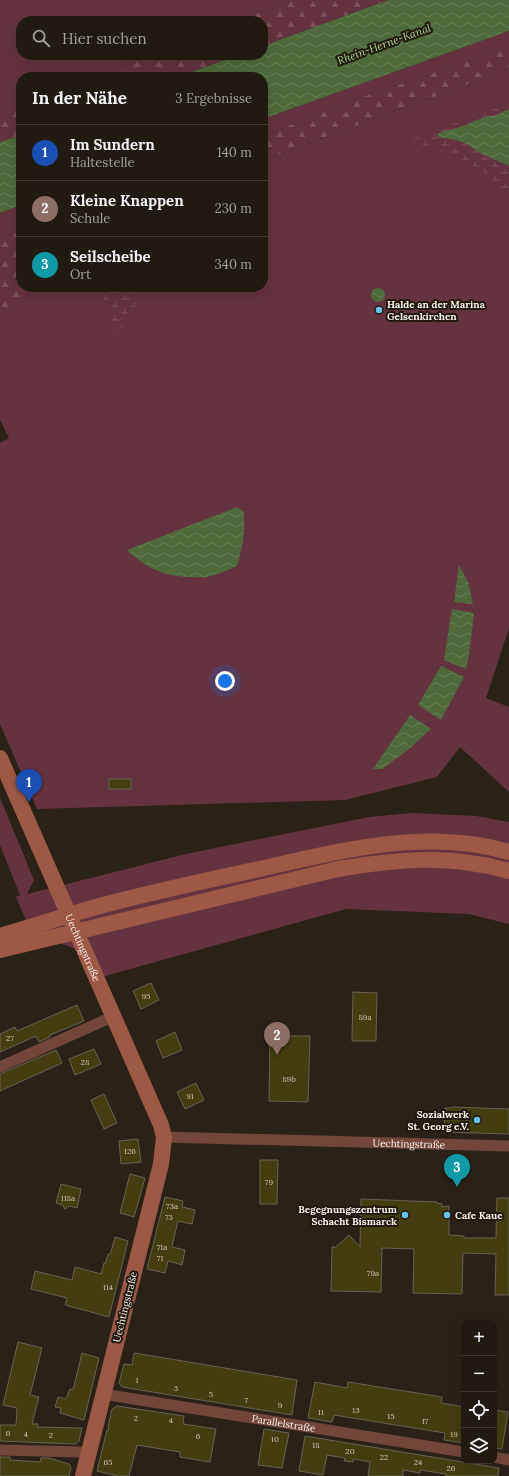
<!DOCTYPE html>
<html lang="de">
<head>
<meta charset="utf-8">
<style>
  :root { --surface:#201a11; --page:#2d271f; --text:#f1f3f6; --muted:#a2a19f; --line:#3d3831; --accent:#65c4ef }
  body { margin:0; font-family:Lora,serif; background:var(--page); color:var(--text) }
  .controls { position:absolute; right:12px; bottom:12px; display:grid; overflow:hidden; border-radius:8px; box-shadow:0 4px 16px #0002 }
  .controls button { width:36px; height:36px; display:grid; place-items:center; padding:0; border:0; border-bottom:1px solid var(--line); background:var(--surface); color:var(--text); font:20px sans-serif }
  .you { position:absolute; left:225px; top:681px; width:14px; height:14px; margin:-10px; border:3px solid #fff; border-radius:50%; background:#1a73e8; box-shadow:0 0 0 6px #1a73e833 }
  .badge { display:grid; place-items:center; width:26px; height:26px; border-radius:50%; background:var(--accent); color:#fff; font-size:13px; font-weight:700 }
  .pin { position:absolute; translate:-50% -33px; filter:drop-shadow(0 1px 2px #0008) }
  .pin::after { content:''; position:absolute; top:21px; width:14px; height:12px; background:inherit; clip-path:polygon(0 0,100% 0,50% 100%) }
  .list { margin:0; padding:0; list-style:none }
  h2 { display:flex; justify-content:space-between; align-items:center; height:52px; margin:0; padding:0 16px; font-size:17px }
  h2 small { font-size:13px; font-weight:400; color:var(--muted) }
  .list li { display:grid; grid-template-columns:26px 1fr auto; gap:12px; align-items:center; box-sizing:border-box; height:56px; padding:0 16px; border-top:1px solid var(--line) }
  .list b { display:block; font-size:15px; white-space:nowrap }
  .list p { margin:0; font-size:13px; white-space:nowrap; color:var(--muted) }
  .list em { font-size:13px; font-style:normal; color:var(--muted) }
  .icon { flex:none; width:22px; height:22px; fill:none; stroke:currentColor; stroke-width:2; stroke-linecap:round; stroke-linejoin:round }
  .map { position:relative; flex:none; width:509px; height:1476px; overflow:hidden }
  .search { position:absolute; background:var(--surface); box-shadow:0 4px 16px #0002; left:16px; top:16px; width:252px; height:44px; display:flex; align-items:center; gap:10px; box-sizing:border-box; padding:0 14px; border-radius:16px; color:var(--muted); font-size:15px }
  .panel { position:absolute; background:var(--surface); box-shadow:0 4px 16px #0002; left:16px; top:72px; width:252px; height:220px; border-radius:16px }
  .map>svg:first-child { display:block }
  .grass { fill:#65333f }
  .forest { fill:url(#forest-firs) }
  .wetland { fill:url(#wetland-marsh) }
  .water { fill:url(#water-waves) }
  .building { fill:#433d10; stroke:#666455 }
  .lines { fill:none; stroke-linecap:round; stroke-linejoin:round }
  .street { stroke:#72473a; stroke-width:11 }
  .secondary { stroke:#9d5945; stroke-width:16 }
  .poi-dot { fill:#65c4ef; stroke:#21180e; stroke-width:1.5 }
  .labels { text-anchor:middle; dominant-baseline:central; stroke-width:4; stroke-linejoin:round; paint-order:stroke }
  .number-label { font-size:8px; fill:#ccc6b5 }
  .poi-label { font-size:10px; font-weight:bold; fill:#faf3ec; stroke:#21180e; text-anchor:start }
  .street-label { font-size:10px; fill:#faf3ec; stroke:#21180e }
  .water-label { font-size:11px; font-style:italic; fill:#a9d58c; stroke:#21180e }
</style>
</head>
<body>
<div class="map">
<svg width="509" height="1476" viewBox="0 0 509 1476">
  <defs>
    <pattern id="forest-firs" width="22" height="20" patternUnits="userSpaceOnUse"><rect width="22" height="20" fill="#65333f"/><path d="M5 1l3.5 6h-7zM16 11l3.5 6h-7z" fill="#7c515b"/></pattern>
    <pattern id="wetland-marsh" width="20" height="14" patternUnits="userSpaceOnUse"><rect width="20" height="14" fill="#65333f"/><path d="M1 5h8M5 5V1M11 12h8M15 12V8" fill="none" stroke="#7c515b"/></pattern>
    <pattern id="water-waves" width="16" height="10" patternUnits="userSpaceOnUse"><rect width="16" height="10" fill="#4e6a3a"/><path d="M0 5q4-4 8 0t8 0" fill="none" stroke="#688057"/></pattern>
  </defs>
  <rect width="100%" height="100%" fill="#2b2217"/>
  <path class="grass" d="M0 0H293L236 21H21V55H148L91 77H21V104L0 112Z
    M509 31V47L365 96 263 136V119Z
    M509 69V628L486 698 509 707V792L460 747 437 777 345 800 37 809 0 724V443L9 438 0 420V315L46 287H263V160Z
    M21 205V231L0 239V213Z
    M0 798 34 880 27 894 186 854 369 817 412 813 476 816 509 822V924L469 914 346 909 98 978 83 952 31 932 16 897 20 895 0 845Z"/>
  <path class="forest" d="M293 0H388L263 46V21H236Z
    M509 47V69L263 160V136L365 96Z
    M148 55H238L178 77H91Z
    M21 104V135L0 142V112Z
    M21 231V287H46L0 315V239Z"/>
  <path class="wetland" d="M509 104V109L494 116H487L458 128 448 130 438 137 456 140 467 144 480 153 509 166V197C483 163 446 150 406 141Z
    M98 287H137L140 298C131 311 124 323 119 338Z"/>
  <path class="water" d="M388 0H509V31L263 119V77H178L238 55H263V46Z
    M509 109V166L480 153 467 144 456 140 438 137 437 134 448 130 458 128 487 116H494Z
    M21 135V205L0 213V142Z
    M371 295a7 7 0 1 1 14 0a7 7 0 1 1-14 0Z
    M237 507 244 512C245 534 243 546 237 566 227 570 217 575 207 577 202 578 196 577 191 577 166 577 145 568 127 550Z
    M459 565 468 582 473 604 454 602Z
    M452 609 474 613 469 655 466 669 444 660Z
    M441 666 464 677 441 720 418 705Z
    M410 715 431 729 409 749 382 769H373Z"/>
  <path class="building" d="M109 779H131V789H109Z
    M151 983 159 1000 141 1009 133 991Z
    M353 992 377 993 376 1041H352Z
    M77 1005 84 1021 50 1035V1037L39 1042 36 1036 0 1052V1034L15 1027 17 1031Z
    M175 1032 182 1050 163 1058 156 1041Z
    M270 1036H310L308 1102 269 1101Z
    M94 1049 101 1064 75 1075 69 1059Z
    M56 1050 62 1063 0 1091V1074Z
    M196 1083 204 1100 185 1109 177 1092Z
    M104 1094 117 1123 104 1129 91 1100Z
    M452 1107 509 1109V1134L444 1132 445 1108H452Z
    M138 1139 141 1162 121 1164 119 1141Z
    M260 1160H278L277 1204H260Z
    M130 1174 145 1178 134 1217 120 1213Z
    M61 1184 81 1189 77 1208 69 1206 65 1209 63 1205 56 1203Z
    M165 1197 183 1201 182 1207 195 1210 192 1224 178 1221 173 1242 172 1247 185 1250 182 1265 168 1261 165 1273 147 1269Z
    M497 1198H509V1295H495L496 1254 463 1253 462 1294 413 1293 414 1249 382 1248 381 1292 331 1291 332 1247H336L349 1235 360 1247 361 1199 437 1202V1203L442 1204V1207L449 1206V1235L464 1236V1238H496Z
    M115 1237 128 1241 109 1317 65 1305 67 1298 31 1289 35 1271 72 1280 75 1267 101 1274 104 1263 105 1264 108 1254 110 1255Z
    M18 1342 42 1348 30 1395 39 1397 32 1424H38L37 1427 82 1428 79 1441 75 1444 0 1441V1425H16L17 1408 3 1405Z
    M82 1353 99 1358 84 1420 60 1413 61 1408 55 1407 58 1397 66 1399 70 1389 73 1390Z
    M134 1353 297 1380 292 1415 122 1387 119 1383 124 1364 132 1365Z
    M315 1382 347 1388 348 1382 442 1397 441 1403 464 1407V1443L444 1440 445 1433 334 1415 332 1422 308 1418Z
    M117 1406 184 1416 183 1424 216 1429 210 1462 180 1457V1452L137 1445 129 1476H118L97 1471 107 1430H109L108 1427 112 1409Z
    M494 1410 508 1412 502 1449 494 1448Z
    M264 1429 289 1433 282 1468 258 1465Z
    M305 1436 499 1468 498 1476H446V1474L420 1470V1473L403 1470V1476H368L370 1462 353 1459V1462L344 1461 345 1458 327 1455 323 1475 299 1471Z
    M0 1457H10V1460L40 1462 41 1458H49L69 1464 71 1468 69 1476H0Z"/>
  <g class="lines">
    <g class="street">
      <path d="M0 1067 112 1017"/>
      <path id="s1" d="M164 1137 509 1146"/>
      <path id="s2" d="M103 1394 464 1452"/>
      <path d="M0 1450 80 1452 88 1454"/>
      <path d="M494 1457 509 1460"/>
    </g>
    <g class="secondary">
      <path id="s3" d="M0 758 161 1125 164 1137 161 1164 83 1476"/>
      <path d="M0 936C32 927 64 916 96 907 151 892 208 880 264 868 344 850 428 828 509 852"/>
      <path d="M0 950 338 869C399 859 448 854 509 871"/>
    </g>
  </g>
  <g class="poi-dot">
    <circle cx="379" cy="310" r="4"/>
    <circle cx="477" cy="1120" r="4"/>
    <circle cx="405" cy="1215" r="4"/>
    <circle cx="447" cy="1215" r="4"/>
  </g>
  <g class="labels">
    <g class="number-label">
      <text x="146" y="996">95</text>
      <text x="365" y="1017">89a</text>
      <text x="10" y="1038">27</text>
      <text x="85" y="1062">28</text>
      <text x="289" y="1079">89b</text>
      <text x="190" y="1096">91</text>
      <text x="130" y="1151">126</text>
      <text x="269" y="1182">79</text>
      <text x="68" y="1198">118a</text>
      <text x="172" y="1206">73a</text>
      <text x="169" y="1217">73</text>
      <text x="162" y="1247">71a</text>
      <text x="160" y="1258">71</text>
      <text x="373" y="1273">79a</text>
      <text x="108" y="1287">114</text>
      <text x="137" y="1380">1</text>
      <text x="176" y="1388">3</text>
      <text x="211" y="1394">5</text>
      <text x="246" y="1400">7</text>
      <text x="280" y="1405">9</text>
      <text x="356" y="1410">13</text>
      <text x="321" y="1412">11</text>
      <text x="391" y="1416">15</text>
      <text x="136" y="1418">2</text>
      <text x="171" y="1420">4</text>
      <text x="425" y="1421">17</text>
      <text x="8" y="1433">6</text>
      <text x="26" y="1434">4</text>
      <text x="454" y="1434">19</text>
      <text x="51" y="1435">2</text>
      <text x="198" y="1436">6</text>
      <text x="275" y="1439">10</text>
      <text x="316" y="1445">18</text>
      <text x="350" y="1451">20</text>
      <text x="384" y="1457">22</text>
      <text x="108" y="1462">65</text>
      <text x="418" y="1462">24</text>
      <text x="451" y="1468">26</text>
    </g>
    <g class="poi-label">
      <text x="387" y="304">Halde an der Marina<tspan x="387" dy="12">Gelsenkirchen</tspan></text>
      <text x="469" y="1114" text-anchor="end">Sozialwerk<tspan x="469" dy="12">St. Georg e.V.</tspan></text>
      <text x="397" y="1209" text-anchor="end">Begegnungszentrum<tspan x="397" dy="12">Schacht Bismarck</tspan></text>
      <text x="455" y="1215">Cafe Kaue</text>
    </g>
    <g class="street-label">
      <text stroke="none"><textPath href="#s3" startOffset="207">Uechtingstraße</textPath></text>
      <text stroke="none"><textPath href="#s1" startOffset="245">Uechtingstraße</textPath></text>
      <text transform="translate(125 1307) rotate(-76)">Uechtingstraße</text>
      <text stroke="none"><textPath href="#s2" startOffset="183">Parallelstraße</textPath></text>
    </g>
    <g class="water-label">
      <text transform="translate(384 44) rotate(-20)">Rhein-Herne-Kanal</text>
    </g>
  </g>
</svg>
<div class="controls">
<button>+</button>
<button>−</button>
<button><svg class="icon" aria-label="locate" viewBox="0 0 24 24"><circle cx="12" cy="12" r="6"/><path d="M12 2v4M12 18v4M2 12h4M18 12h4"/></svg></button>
<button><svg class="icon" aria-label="layers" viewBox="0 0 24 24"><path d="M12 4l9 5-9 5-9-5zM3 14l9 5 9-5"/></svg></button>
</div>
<div class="you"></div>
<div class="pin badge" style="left:29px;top:802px;background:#1a4fb4">1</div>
<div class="pin badge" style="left:277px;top:1055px;background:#8d6e63">2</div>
<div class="pin badge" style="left:457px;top:1187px;background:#0f9aa8">3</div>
<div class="search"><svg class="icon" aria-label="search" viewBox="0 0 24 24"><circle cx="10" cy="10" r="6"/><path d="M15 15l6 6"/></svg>Hier suchen</div>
<section class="panel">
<h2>In der Nähe<small>3 Ergebnisse</small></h2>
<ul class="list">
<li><span class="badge" style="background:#1a4fb4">1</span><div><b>Im Sundern</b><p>Haltestelle</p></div><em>140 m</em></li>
<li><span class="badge" style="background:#8d6e63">2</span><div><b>Kleine Knappen</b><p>Schule</p></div><em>230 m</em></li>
<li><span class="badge" style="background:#0f9aa8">3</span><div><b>Seilscheibe</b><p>Ort</p></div><em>340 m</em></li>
</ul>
</section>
</div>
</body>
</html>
